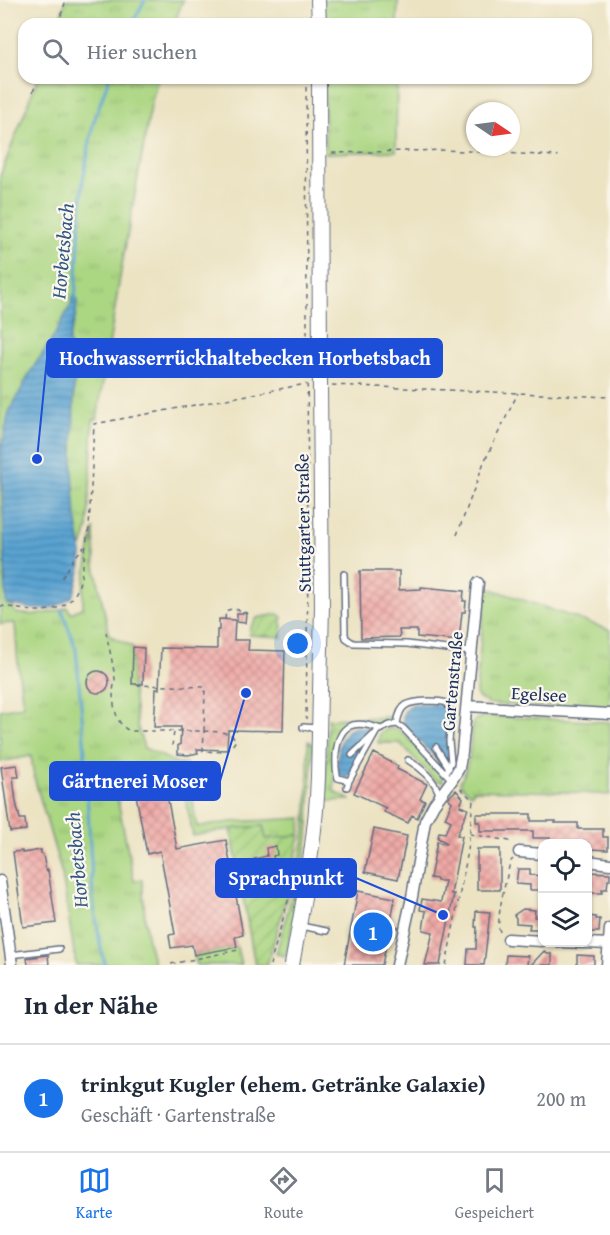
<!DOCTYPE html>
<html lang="de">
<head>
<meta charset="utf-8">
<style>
  :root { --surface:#fff; --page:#f6f6f7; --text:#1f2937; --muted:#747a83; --line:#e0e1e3; --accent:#1a73e8 }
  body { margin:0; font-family:"Gentium Book Plus",serif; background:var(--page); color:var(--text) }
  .controls { position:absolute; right:18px; bottom:18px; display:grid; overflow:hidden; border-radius:12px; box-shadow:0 2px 4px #0004 }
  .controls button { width:54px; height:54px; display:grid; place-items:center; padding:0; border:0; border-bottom:2px solid var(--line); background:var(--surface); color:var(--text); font:30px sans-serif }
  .compass { position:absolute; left:466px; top:102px; width:54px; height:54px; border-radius:50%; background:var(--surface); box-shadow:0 2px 4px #0004; rotate:103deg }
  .you { position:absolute; left:298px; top:644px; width:21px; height:21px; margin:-15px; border:4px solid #fff; border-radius:50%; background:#1a73e8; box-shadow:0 0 0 9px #1a73e833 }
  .badge { display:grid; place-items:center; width:39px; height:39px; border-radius:50%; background:var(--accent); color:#fff; font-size:20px; font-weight:700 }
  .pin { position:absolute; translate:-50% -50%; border:3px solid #fff; box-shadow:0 2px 6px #0006 }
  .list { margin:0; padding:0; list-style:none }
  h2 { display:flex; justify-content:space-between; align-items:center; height:78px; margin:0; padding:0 24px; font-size:26px }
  h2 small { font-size:20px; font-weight:400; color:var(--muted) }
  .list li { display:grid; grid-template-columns:39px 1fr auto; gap:18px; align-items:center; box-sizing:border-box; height:108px; padding:0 24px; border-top:2px solid var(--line) }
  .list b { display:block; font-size:22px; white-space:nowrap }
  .list p { margin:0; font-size:20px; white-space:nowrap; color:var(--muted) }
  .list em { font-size:20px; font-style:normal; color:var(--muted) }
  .icon { flex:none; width:33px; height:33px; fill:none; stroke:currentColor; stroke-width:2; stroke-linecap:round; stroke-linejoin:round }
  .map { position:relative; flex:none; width:610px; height:965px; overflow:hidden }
  .search { position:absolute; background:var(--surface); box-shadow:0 2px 4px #0004; left:18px; right:18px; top:18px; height:66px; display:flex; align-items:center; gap:15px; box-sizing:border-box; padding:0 21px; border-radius:18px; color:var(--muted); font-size:22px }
  .sheet { height:186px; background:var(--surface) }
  nav { display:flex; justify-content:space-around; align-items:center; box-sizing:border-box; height:84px; border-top:2px solid var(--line); background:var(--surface); font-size:16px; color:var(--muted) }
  nav a { display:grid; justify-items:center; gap:3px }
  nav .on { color:var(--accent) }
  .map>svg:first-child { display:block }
  .grass { fill:url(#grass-tufts); stroke:#638270; stroke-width:1.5 }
  .garden { fill:url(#garden-furrows); stroke:#638270; stroke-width:1.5 }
  .water { fill:url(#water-rules); stroke:#3a6998; stroke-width:1.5 }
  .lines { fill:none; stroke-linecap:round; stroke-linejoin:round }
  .stream { stroke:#5aa3d1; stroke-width:3 }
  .building { fill:url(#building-cross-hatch) }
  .service-casing { stroke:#646e81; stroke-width:8 }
  .minor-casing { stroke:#646e81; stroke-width:13 }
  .tertiary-casing { stroke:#646e81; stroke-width:16 }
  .path { stroke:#646e81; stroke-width:1.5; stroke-dasharray:4.5 4.5; stroke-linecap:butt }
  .service { stroke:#fff; stroke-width:5 }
  .minor { stroke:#fff; stroke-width:10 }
  .tertiary { stroke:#fff; stroke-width:14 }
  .labels { text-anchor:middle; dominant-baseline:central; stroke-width:4.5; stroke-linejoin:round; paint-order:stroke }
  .street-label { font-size:18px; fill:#1b2f5e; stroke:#fbf7ec }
  .water-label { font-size:20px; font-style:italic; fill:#315886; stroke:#fbf7ec }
  .leader { fill:none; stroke:#1d4ed8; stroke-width:2 }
  .callout-dot { fill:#1d4ed8; stroke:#fbf7ec; stroke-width:2 }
  .callout { fill:#1d4ed8; stroke:#1d4ed8; stroke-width:2 }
  .callout-label { font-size:20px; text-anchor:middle; font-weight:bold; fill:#fff }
</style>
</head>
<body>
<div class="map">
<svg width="610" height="965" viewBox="0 0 610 965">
  <defs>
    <pattern id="grass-tufts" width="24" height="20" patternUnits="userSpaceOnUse" patternTransform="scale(1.5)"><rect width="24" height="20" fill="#abd682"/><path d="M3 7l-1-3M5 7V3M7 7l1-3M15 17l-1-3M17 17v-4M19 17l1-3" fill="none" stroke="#93b873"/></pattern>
    <pattern id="garden-furrows" width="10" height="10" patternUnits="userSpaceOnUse" patternTransform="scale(1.5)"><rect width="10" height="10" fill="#abd682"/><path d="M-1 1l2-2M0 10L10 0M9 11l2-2" fill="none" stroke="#93b873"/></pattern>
    <pattern id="water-rules" width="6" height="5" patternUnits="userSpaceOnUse" patternTransform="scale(1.5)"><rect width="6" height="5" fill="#5aa3d1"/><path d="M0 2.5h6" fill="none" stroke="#4a85ad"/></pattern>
    <pattern id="building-cross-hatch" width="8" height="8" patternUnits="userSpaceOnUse" patternTransform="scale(1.5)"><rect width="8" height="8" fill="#f0a9a5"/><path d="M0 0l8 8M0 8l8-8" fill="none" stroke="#c28a8a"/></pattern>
  </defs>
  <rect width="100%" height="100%" fill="#fbf7ec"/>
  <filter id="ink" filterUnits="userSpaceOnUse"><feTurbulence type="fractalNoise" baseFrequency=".0167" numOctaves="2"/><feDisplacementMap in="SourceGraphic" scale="12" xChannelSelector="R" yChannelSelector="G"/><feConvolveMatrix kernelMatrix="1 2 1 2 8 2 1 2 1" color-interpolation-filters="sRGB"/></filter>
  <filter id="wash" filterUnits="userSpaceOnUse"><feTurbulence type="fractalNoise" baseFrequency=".008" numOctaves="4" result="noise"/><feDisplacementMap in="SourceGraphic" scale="24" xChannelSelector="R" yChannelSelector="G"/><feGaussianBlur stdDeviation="1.35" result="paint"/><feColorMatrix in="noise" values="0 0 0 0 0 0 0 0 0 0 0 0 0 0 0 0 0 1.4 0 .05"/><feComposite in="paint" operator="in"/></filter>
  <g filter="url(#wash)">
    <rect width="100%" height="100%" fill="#ece3c3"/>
    <path class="grass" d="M66 0H183L174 24H58Z
      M323 0H398L397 24H323Z
      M38 78H158L151 105 122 265 97 419 93 420 88 528 83 545 58 580 78 556 82 554 80 571 13 605 15 613C35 616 48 615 67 607L71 613 83 607V589L94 528 95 566 109 635 133 647 132 684 137 725 144 748 179 764 186 763 197 827 231 822 302 818 300 835 266 839 263 826 231 829 193 836 179 764 113 776 134 881 142 880C145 909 144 938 155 965H76L62 874 34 777 31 756 0 762V710L23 706 18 665 15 623 0 624V176Z
      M324 78H397L396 151 325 153Z
      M486 587 610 630V709L487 704V702C481 701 476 697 476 691Z
      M484 716 610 722V795L567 792 474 790 471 794 462 786 460 782C471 764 470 745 472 725L475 720Z
      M392 717 383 725C374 724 364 721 355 722 327 724 337 774 334 792L351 800 325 801 328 719Z
      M390 728 398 730 404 734 441 772 443 782 435 780 400 743H378L380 733Z
      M308 741 311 742 313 746 308 837 299 892 286 956 276 954C287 912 300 871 305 828 309 799 308 770 308 741Z
      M237 947 241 965H196L194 955Z"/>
    <path class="garden" d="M278 614 282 617V637L249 635 250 628 257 618Z
      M263 826 266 839 300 835 290 887 267 965H255L231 829Z"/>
    <path class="water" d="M74 296 77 299 76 315 69 339 74 381 73 471 76 516 82 553 80 572 74 594 71 598 57 606 47 609H33L6 604 1 448 9 412 31 371 54 336 71 304 72 298Z
      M413 704H441L448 711 447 741 450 761 443 765 404 726C401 716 404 708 413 704Z
      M355 727 373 728 366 736 368 742 348 778 341 777 338 774C338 758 336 732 355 727Z"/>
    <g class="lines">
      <path class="stream" d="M132 24 145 0
        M75 300 83 180 93 124 109 78
        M62 610 76 649 84 739 93 899 101 949 105 965"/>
    </g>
    <g id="blocks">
      <path class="building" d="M360 571H399V590L421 589V587L464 591 463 601H466L465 612H462L459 641 417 637V630H399L400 637 361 638Z
        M237 613H246L245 623 237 622Z
        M219 619 235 620 234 640H249L248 650 285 651 283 731 228 730 227 750 197 749 198 753 188 755 178 754V745H180L181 727H154L156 689H159L161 648 217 649V630H219Z
        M133 647 144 648 143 684H132Z
        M87 682a11 11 0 1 1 22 0a11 11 0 1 1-22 0Z
        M374 753 398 766 397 769 427 784 420 799 425 801 417 818 412 815 408 823 384 812 386 808 354 793Z
        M17 765 19 777H13L16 802 20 819H25L26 830 10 832 1 767Z
        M164 779 177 849 226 840 243 935 235 937 237 947 194 955 192 945 171 948 169 935 175 934 160 851 147 854 134 784Z
        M456 790 463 798 460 806 468 809 457 835 462 836 451 894H454L440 965H425L433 932 423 930 426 911 420 910 422 899 441 902 445 881H437V879L430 878 437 842 446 844 447 843 438 838 439 832 445 833 451 821 445 818 452 802 448 798Z
        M476 814H531V821H556L555 823H578V829H603V837H608V850L590 849V846H588V843H550V838H533V831H480V822H476Z
        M374 829 407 836 398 879 365 872Z
        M276 846 277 855 273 856 275 866 270 867 272 881 257 884 254 859 267 856 266 848Z
        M477 849H500V890H477Z
        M41 850V853L43 855 46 871 48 870 56 923 23 927 13 852 22 851V853Z
        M518 869H530V875L543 876V890H530V885L516 884Z
        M588 872 610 873V880H608L607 889H602V893H591L590 880H588Z
        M358 891 395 898 391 922 398 927 397 928 389 930 382 965H344Z
        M523 909 535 910 534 917 540 918 539 929H529L530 924 516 923V918L514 915Z
        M476 911 490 912 484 965H467L468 949H476L477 927H475Z
        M588 916 596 917V919H600L599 932H588Z
        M544 951 547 954H552V965H531Z
        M48 955 49 965H28L27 958Z
        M506 955 528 956 527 965H505Z
        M577 955 594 956V965H577Z"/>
    </g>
  </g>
  <g filter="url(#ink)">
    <use href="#blocks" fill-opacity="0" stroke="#646e81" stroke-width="1.5"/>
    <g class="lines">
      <g class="service-casing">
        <path id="service" d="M344 574 345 634 346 638 353 643 407 644 471 652
          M397 724C400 703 408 702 428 701 435 701 441 701 447 703L450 710 451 719 449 741 451 762 446 773
          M303 727 318 728
          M436 747 449 768
          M352 755 373 735
          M408 760C420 767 436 780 439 795
          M349 781 338 778C335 770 336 762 336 754 339 723 354 719 381 729
          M347 787 349 781 377 731 390 725 397 724 403 728 452 780
          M301 926 326 931
          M10 955 59 949"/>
      </g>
      <g class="minor-casing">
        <path id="minor" d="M467 706 610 714
          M519 852 542 854
          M588 861 610 864
          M0 881 12 965
          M508 939 542 941
          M560 942 610 944
          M397 965 412 897 425 821 434 804 452 780 459 768 462 752 478 583
          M607 965 610 929"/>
      </g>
      <g class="tertiary-casing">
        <path id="tertiary" d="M318 0 319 24
          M292 965C303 902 316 840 318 777L322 606 320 384 319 78"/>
      </g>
      <path class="path" d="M58 24 66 0
        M306 24V16
        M306 78 308 570 306 719
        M33 92 38 78
        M332 153 446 150 558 156
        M332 385 610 397
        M457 535 484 462 518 393
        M62 578 74 558 84 547
        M0 606C13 607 25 611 38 611 51 611 68 607 75 594 84 579 84 547 89 529L94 424 306 384
        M225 619 226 611C235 606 244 612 252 616
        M106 632C109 648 113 663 115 679 115 683 113 688 113 692 113 706 117 729 132 731H204L205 687 133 685
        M204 731C215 732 229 730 236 740 229 754 217 752 203 751Z
        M172 746 174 732
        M470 834 510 841 512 844
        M500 932C495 919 507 878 510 862L513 859
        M171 964 238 950
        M270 965 295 876
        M446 965 468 851 473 800 460 788"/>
      <use href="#service" class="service"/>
      <use href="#minor" class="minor"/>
      <use href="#tertiary" class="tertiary"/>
    </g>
  </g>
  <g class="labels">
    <g class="street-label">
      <text transform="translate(303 523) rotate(-91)">Stuttgarter Straße</text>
      <text transform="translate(452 681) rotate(-85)">Gartenstraße</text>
      <text transform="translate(539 694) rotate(3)">Egelsee</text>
    </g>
    <g class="water-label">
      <text transform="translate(62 251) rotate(-85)">Horbetsbach</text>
      <text transform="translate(76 860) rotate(-95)">Horbetsbach</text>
    </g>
  </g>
  <path class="leader" d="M37 459L47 358M246 693L220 781M443 915L356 878"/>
  <g class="callout-dot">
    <circle cx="37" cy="459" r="6"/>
    <circle cx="246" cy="693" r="6"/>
    <circle cx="443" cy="915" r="6"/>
  </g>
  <g class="callout">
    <rect x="47" y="339" width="395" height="38" rx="6"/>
    <rect x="50" y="762" width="170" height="38" rx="6"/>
    <rect x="216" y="859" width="140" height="38" rx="6"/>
  </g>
  <g class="callout-label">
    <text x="245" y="365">Hochwasserrückhaltebecken Horbetsbach</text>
    <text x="135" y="788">Gärtnerei Moser</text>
    <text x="286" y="885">Sprachpunkt</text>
  </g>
</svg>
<div class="controls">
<button><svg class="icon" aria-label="locate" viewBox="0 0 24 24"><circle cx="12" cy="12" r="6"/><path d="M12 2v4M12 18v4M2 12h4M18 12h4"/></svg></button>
<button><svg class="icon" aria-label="layers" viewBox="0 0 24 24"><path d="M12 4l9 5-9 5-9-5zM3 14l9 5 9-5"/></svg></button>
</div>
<svg class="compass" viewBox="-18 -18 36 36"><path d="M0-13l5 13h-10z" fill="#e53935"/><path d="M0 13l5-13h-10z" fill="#747a83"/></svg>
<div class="you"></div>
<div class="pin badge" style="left:373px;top:932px">1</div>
<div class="search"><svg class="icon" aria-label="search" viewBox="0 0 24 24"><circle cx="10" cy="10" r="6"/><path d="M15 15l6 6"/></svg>Hier suchen</div>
</div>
<section class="sheet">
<h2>In der Nähe<small></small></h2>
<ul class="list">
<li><span class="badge">1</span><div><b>trinkgut Kugler (ehem. Getränke Galaxie)</b><p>Geschäft · Gartenstraße</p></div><em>200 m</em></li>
</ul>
</section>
<nav>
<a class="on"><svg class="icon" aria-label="map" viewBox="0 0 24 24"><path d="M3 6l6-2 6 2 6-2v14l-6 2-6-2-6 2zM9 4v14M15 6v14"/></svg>Karte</a>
<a><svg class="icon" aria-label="directions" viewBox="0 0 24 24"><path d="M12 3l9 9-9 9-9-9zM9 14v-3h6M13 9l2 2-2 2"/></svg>Route</a>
<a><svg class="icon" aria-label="saved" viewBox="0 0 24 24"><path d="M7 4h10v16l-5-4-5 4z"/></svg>Gespeichert</a>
</nav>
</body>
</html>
